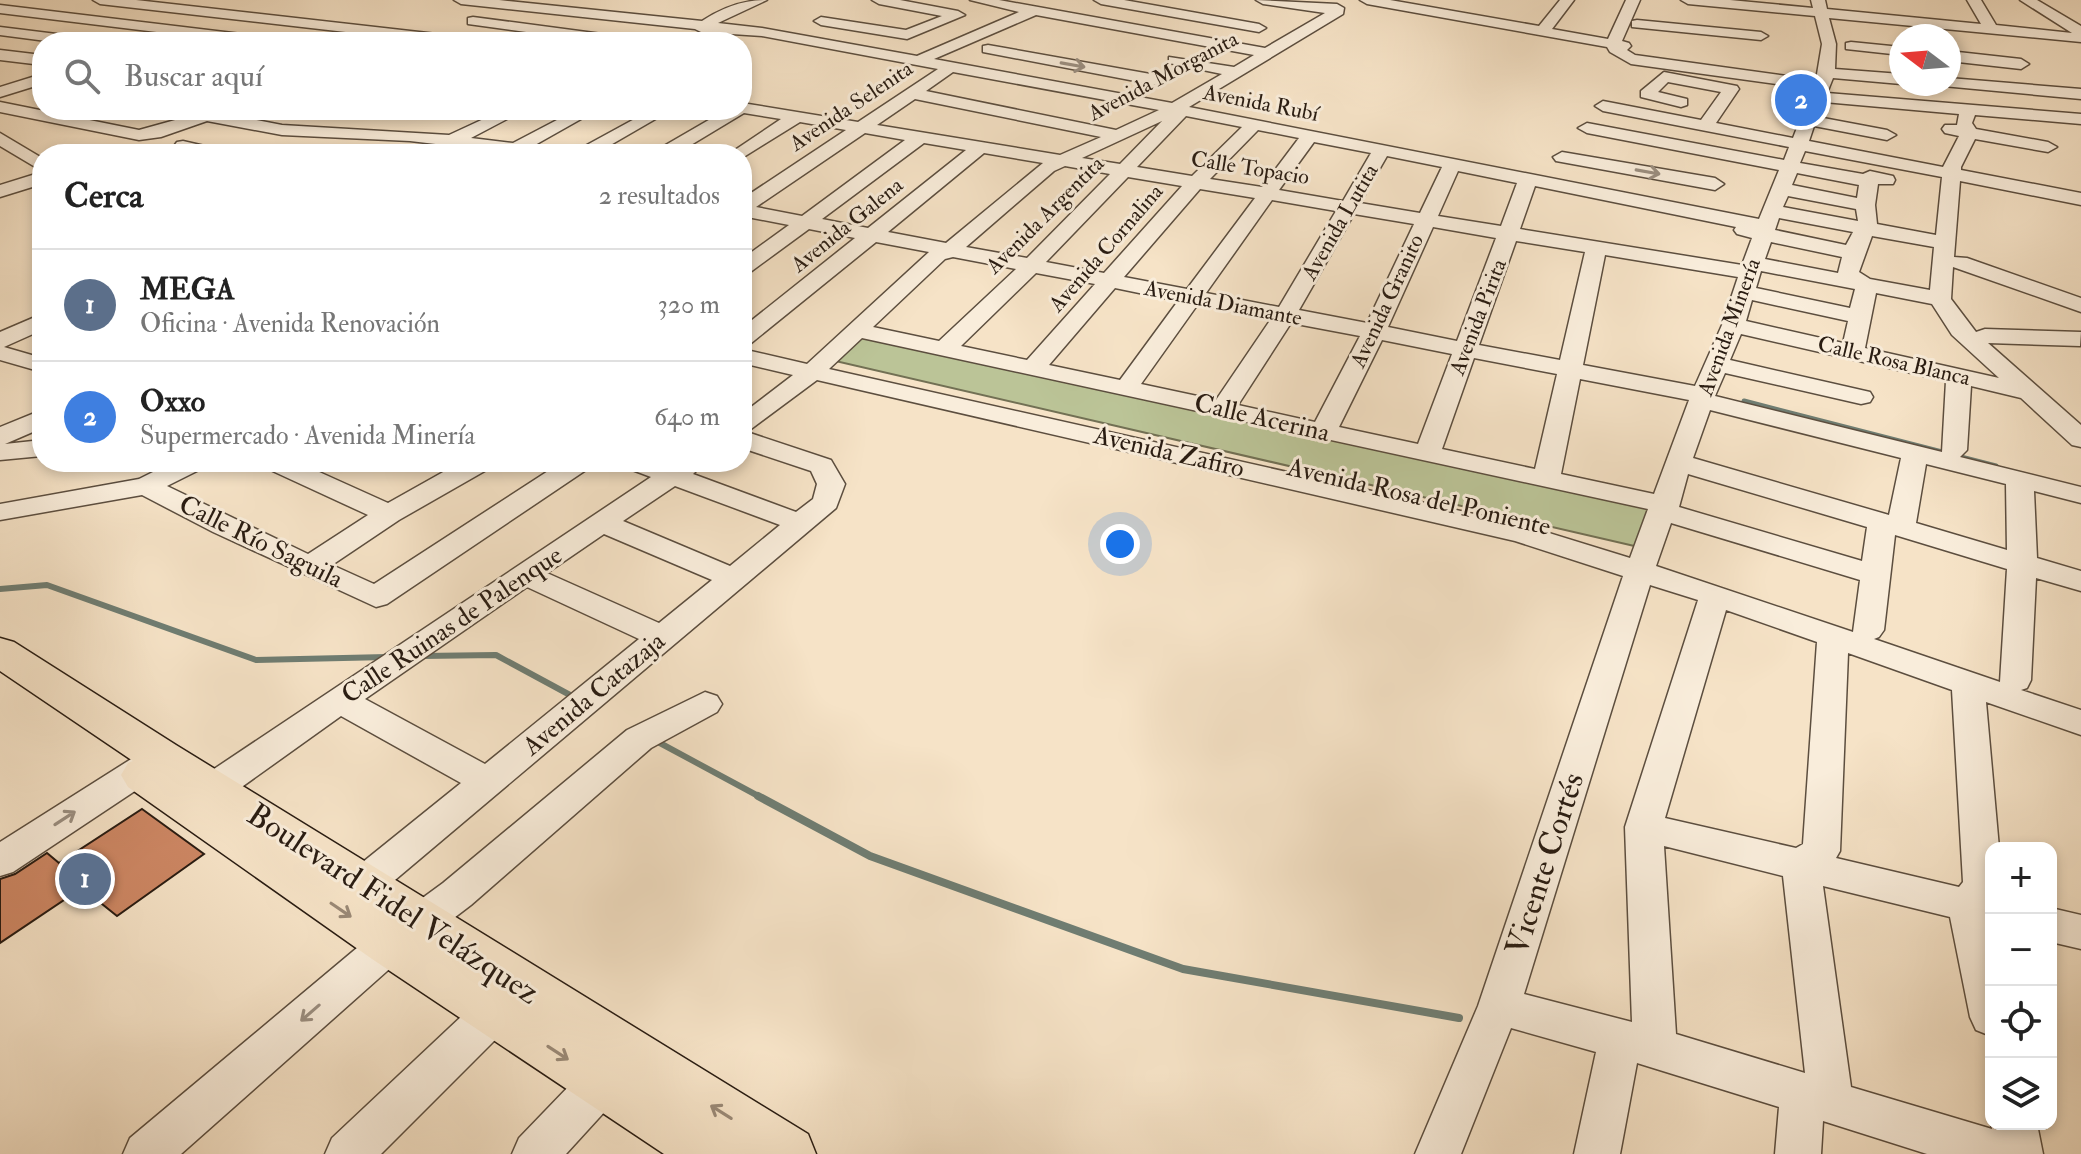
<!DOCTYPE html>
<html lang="es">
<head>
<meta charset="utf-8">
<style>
  :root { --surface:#fff; --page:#f2f2f2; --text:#222; --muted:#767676; --line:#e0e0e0; --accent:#8f2418 }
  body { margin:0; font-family:"IM FELL Double Pica",serif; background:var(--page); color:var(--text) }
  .controls { position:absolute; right:24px; bottom:24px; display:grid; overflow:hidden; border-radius:16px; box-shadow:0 4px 12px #0003 }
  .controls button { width:72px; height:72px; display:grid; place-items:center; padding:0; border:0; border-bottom:2px solid var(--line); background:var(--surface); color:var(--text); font:40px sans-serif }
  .compass { position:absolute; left:1889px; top:24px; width:72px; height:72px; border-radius:50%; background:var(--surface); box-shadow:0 4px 12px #0003; rotate:286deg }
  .you { position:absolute; left:1120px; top:544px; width:28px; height:28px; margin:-20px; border:6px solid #fff; border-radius:50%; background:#1a73e8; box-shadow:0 0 0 12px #1a73e833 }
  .badge { display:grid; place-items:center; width:52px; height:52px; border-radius:50%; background:var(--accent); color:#fff; font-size:26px; font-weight:700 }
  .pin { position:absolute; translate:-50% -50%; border:4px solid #fff; box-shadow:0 2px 8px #0006 }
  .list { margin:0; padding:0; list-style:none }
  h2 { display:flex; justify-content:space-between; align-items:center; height:104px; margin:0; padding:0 32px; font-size:34px }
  h2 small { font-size:26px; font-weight:400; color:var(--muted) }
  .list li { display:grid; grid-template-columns:52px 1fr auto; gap:24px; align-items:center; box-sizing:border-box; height:112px; padding:0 32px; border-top:2px solid var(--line) }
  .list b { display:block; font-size:30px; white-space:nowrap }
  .list p { margin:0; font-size:26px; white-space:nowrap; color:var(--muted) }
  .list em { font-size:26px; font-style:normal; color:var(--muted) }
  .icon { flex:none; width:44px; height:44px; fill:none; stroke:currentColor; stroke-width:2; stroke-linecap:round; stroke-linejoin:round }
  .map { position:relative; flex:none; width:2081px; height:1154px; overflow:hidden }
  .search { position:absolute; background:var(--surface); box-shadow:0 4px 12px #0003; left:32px; top:32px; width:720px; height:88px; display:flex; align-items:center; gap:20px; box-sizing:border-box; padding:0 28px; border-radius:32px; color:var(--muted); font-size:30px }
  .panel { position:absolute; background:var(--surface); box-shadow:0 4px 12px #0003; left:32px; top:144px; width:720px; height:328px; border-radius:32px }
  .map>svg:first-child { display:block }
  .green { fill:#bbc497; stroke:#727054; stroke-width:2 }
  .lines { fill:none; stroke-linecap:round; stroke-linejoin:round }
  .stream-far2 { stroke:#6f7d72; stroke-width:5 }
  .stream-far1 { stroke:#6f7d72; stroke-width:6 }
  .stream { stroke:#6f7d72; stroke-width:8 }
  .building { fill:#cd8764; stroke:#291c12; stroke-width:2 }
  .minor-casing { stroke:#5c4e3f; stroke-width:3 }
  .major-casing { stroke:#291c12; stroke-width:3 }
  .minor { fill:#f9eddb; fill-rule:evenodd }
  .major { fill:#f6e3c7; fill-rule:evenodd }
  .oneway { stroke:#9b8f81 }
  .oneway2 { stroke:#9a8976 }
  .labels { text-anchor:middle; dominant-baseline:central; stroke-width:6; stroke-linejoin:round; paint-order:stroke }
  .far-street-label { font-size:22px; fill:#291c12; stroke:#f9eddb }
  .street-label { font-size:26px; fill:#291c12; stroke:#f9eddb }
  .near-street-label { font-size:32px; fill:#291c12; stroke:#f9eddb }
</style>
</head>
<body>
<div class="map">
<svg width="2081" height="1154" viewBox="0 0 2081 1154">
  <rect width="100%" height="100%" fill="#f6e3c7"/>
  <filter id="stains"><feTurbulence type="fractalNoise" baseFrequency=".0025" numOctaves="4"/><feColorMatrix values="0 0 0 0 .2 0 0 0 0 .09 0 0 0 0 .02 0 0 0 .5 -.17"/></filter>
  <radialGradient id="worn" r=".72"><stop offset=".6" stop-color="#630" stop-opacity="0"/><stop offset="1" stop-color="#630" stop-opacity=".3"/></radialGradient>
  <path class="green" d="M862 333 1648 508 1643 548 831 360Z"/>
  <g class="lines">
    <path class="stream-far2" d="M1744 401 1942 452
      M1953 455 1996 466"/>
    <path class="stream-far1" d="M0 589 47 585 256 660 387 657
      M422 656 496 655 570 695
      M658 742 762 798"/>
    <path class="stream" d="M758 796 870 856 1183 969 1459 1018"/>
  </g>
  <path class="building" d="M142 809 204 854 117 916 82 888 0 943V879L15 874 47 853 59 863Z"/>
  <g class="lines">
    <g class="minor-casing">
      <path id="minor" d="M93 0H136L472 38 479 42H433L100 4Z
        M454 0H499L702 21C722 8 742 0 767 0L718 23 762 28 917 56 1019 12 970 0H999L1265 48 1325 13 1263 4 1256 0 1337 4 1344 8 1343 14 1189 107 1759 219 1779 170 1587 133 1578 128 1587 123 1784 160 1789 147 1603 111 1595 106 1603 101 1701 120 1721 92 1668 82 1658 92 1687 99V105L1681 107 1641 97V91L1664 72 1737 86 1739 89 1716 123 1793 138 1812 89 1631 64 1610 52 1607 47 1367 4 1360 0H1390L1539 26 1560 0H1574L1552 29 1608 39 1626 0H1640L1622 41 1629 43 1631 46 1627 50 1635 55 1816 80 1822 44 1815 16 1688 4 1681 0H1730L1813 8 1811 0H1825L1827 9 1981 24 1967 0H1981L1996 25 2072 33 2020 0H2037L2081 26V42L1829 18 1836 44 1835 69 1901 74V84L1833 78 1827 93 2081 114V124L1975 115 1972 123 1976 129 2048 142 2057 147 2048 152 1975 139 1961 167V170L2081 193V205L1960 181 1954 257 1967 258 2081 298V312L1953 267 1951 299 1976 332 1985 329 2081 332 2080 346 1988 343 2081 425V447L2072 445 2021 398 1971 386 1967 450 1960 457 2081 487V503L2034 491 2037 558 2081 571V591L2036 578 2031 680 2027 688 2021 690 2081 710V735L1986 702 1999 848H1991V1036L1976 1030 1970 1017 1950 917 1823 886 1851 1087 1992 1129 1991 1124H2037L2043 1154H1927L1823 1121 1821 1154H1775L1779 1107 1637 1063 1620 1154H1574L1596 1052 1511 1028 1461 1154H1415L1478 1006 1623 576 1515 541 817 380 747 432 831 460 845 484 836 508 376 896 362 901 348 896 343 885 348 874 461 783 341 716 225 799 212 803 199 799 194 789 199 779 651 477 627 468 623 462H661L669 465 674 462H705L693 474 796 512 813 499 817 484 811 471 742 448V414L793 375 742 363V349L807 364 929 252 876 242 750 344 742 346V328L855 238 809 229 749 273 742 275V259L789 225 742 216V199L846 130 800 122 742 158V154H729L781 119 744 113 676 154H654L657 150 726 110H742V103L858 122 938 69 762 36 701 32 695 29 461 4ZM1036 15 1254 55 1234 67 1169 57V63L1222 74 1172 103 934 59ZM953 72 1159 110 1116 130 926 91ZM915 99 1101 137 1060 155 877 125ZM1824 102 1959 114 1957 125H1945L1942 129 1945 133 1959 136 1943 167 1809 141 1814 126 1887 140 1896 135 1887 130 1818 117ZM1186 116 1242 127 1192 176 1137 167ZM1162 121 1120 164 1082 158ZM1258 130 1299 138 1262 187 1210 179ZM865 133 905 140 802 216 756 207ZM1314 142 1371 153 1343 201 1279 190ZM924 143 966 150 868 228 822 219ZM1805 151 1942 177 1936 235 1877 224 1875 205 1878 184H1893L1895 180 1893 176 1870 171 1863 174 1800 163ZM984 153 1043 163 946 243 888 232ZM1387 156 1442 167 1420 213 1360 203ZM1065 166 1110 174 1027 258 966 247 1054 171ZM1458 171 1517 183 1501 226 1438 216ZM1797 173 1859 185 1857 198 1792 185ZM1128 177 1182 186 1104 273 1046 262ZM1535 186 1736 227 1734 230 1737 234 1752 238 1742 265 1520 229ZM1200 189 1255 198 1187 289 1124 277ZM1788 196 1856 209 1858 221 1783 207ZM1272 200 1336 211 1279 307 1206 293ZM1354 214 1414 224 1367 323 1299 310ZM1779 218 1853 232 1846 245 1775 230ZM1433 227 1496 238 1457 341 1388 327ZM1872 236 1934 247 1930 290 1870 279 1859 272ZM1516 241 1585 252 1560 360 1479 345ZM1771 242 1842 257 1838 273 1765 259ZM1605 255 1738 277 1722 325 1695 386 1583 365ZM953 257 1016 269 939 341 873 327 945 259ZM1761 271 1855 289 1850 308 1756 288ZM1036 273 1095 284 1027 360 961 346ZM1115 288 1178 301 1120 380 1049 365ZM1876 293 1932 304 1952 335 1999 378 1865 348ZM1752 300 1848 321 1843 343 1746 321ZM1198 304 1271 319 1216 400 1141 384ZM1291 323 1360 336 1315 422 1238 405ZM1741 334 1946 381 1942 452 1715 396 1725 373 1861 404 1870 402 1873 397 1870 392 1730 360ZM862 338 1648 509 1630 558 1523 525 829 369ZM1382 340 1452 354 1418 444 1339 427ZM1474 358 1557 374 1535 469 1442 449ZM1580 379 1689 400 1654 494 1561 474ZM1710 410 1901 458 1889 515 1693 458ZM1926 464 2006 484 2007 550 1916 523ZM1688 474 1867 527 1862 561 1679 507ZM675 486 780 525 730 566 623 521ZM1671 523 1860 580 1853 632 1656 566ZM604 534 712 580 659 623 547 573ZM1895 535 2007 569 2000 682 1874 639 1879 637 1884 630ZM1650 585 1698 600 1625 827 1632 1022 1524 994ZM527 587 639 639 485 764 365 699ZM1726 610 1817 642 1803 844 1796 848 1665 818ZM1848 653 1952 690 1963 882 1959 887 1836 858 1840 851ZM1664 846 1783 876 1805 1073 1676 1034Z
        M872 0H900L958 11 965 15 907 39 821 25 814 21 821 17 906 30 942 16 879 4Z
        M1094 0H1124L1259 24 1266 28 1259 32 1101 4Z
        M0 5 275 38 282 42H239L0 13Z
        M473 17 632 38 639 42H599L468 24V18Z
        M1637 20 1761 32 1768 36 1761 40 1632 27V21Z
        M0 27 89 38 96 42H54L0 35Z
        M1851 42 1901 47V55L1846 49V43Z
        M988 45 1156 75 1164 80 1156 85 983 52V46Z
        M0 50 42 55V65L0 60Z
        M1949 51 2021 59 2029 64 2021 69 1949 61Z
        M42 74V84L0 97V87Z
        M1949 78 2081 89V99L1943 86 1942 84H1949Z
        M0 102 139 130 186 117 170 110H204L282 125 449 135 503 110H524L471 138 513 143 576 110H597L535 145 574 152 651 110H671L595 154H521L410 141 282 135 207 121 161 137 139 140 0 112Z
        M0 133 42 158V171L0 146Z
        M183 141 222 150 225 154H194L177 150 174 146 177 142Z
        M1562 152 1715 178 1724 184 1715 190 1556 161 1553 157Z
        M42 172V184L0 197V185Z
        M42 314V330L4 347 42 358V372L0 360V332Z
        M42 410V428L5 444 42 440V456L0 460V427Z
        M173 462H207L203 468 167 486 308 554 368 515 266 468 262 462H297L388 503 461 462H494L490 468 399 520 332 565 374 584 562 462H593L589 468 387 604 376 607 213 532 142 495 0 520V504L139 479Z
        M705 692 717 696 722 704 717 712 651 748 471 905 404 956 181 1154H123L130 1138 376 932 443 883 627 730Z
        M159 745 171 749 177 758 171 767 13 872 0 876V842L147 749Z
        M2051 908 2081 915V949L2051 942Z
        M495 993 510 999 516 1012 510 1025 381 1154H325L332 1138 480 999Z
        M613 1051 629 1057 635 1071 629 1085 566 1154H512L519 1138 597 1057Z"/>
    </g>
    <g class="major-casing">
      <path id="major" d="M0 638 14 642 176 745 808 1134 816 1154H664L372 959 128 787 121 775 128 763 133 761 0 671Z"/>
    </g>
    <use href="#minor" class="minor"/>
    <use href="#major" class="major"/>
  </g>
  <defs><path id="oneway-shaft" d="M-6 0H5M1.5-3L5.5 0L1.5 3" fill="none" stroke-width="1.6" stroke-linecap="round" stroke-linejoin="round" transform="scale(2)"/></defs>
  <g class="oneway">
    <use href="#oneway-shaft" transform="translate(1073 65) rotate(10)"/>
    <use href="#oneway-shaft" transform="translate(1648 172) rotate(10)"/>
    <use href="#oneway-shaft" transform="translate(65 818) rotate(-33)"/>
    <use href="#oneway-shaft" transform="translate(310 1013) rotate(139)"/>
  </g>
  <g class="oneway2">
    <use href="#oneway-shaft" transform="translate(341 910) rotate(34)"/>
    <use href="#oneway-shaft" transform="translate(558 1053) rotate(33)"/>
    <use href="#oneway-shaft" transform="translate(721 1112) rotate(-148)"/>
  </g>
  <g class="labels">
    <g class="far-street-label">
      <text transform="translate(1163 76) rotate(-28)">Avenida Morganita</text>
      <text transform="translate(1261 103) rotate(11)">Avenida Rubí</text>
      <text transform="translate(851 106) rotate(-34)">Avenida Selenita</text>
      <text transform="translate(1250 168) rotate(9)">Calle Topacio</text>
      <text transform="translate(1045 215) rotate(-45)">Avenida Argentita</text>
      <text transform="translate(1340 222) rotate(-60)">Avenida Lutita</text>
      <text transform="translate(847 225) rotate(-39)">Avenida Galena</text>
      <text transform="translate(1106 248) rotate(-49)">Avenida Cornalina</text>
      <text transform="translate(1387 301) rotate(-65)">Avenida Granito</text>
      <text transform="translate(1223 303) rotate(11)">Avenida Diamante</text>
      <text transform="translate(1478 317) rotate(-69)">Avenida Pirita</text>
      <text transform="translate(1729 327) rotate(-70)">Avenida Minería</text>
      <text transform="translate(1894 361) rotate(13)">Calle Rosa Blanca</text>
    </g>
    <g class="street-label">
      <text transform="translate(1262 418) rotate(13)">Calle Acerina</text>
      <text transform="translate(1169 452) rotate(13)">Avenida Zafiro</text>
      <text transform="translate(1419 497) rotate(13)">Avenida Rosa del Poniente</text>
      <text transform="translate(261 542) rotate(26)">Calle Río Saguila</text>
      <text transform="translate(452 625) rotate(-34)">Calle Ruinas de Palenque</text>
      <text transform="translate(594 694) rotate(-40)">Avenida Catazaja</text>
    </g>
    <g class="near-street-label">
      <text transform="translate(1545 864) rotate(-72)">Vicente Cortés</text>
      <text transform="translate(393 904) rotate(33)">Boulevard Fidel Velázquez</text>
    </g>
  </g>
  <rect width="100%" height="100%" filter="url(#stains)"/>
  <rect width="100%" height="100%" fill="url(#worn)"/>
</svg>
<div class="controls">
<button>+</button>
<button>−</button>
<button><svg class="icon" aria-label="locate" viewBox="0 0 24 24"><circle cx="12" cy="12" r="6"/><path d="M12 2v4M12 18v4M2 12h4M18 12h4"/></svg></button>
<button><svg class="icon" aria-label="layers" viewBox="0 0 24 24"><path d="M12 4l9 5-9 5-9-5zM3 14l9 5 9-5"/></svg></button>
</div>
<svg class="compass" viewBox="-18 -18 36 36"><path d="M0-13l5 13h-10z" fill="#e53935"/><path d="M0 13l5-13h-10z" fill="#767676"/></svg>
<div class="you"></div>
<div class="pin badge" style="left:85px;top:879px;background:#5c6f8a">1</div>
<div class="pin badge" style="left:1801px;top:100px;background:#3f7fe0">2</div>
<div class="search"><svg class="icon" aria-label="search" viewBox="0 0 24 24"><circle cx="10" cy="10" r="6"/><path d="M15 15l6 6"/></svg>Buscar aquí</div>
<section class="panel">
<h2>Cerca<small>2 resultados</small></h2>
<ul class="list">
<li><span class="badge" style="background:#5c6f8a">1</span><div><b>MEGA</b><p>Oficina · Avenida Renovación</p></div><em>320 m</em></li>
<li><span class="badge" style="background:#3f7fe0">2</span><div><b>Oxxo</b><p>Supermercado · Avenida Minería</p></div><em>640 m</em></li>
</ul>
</section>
</div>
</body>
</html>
